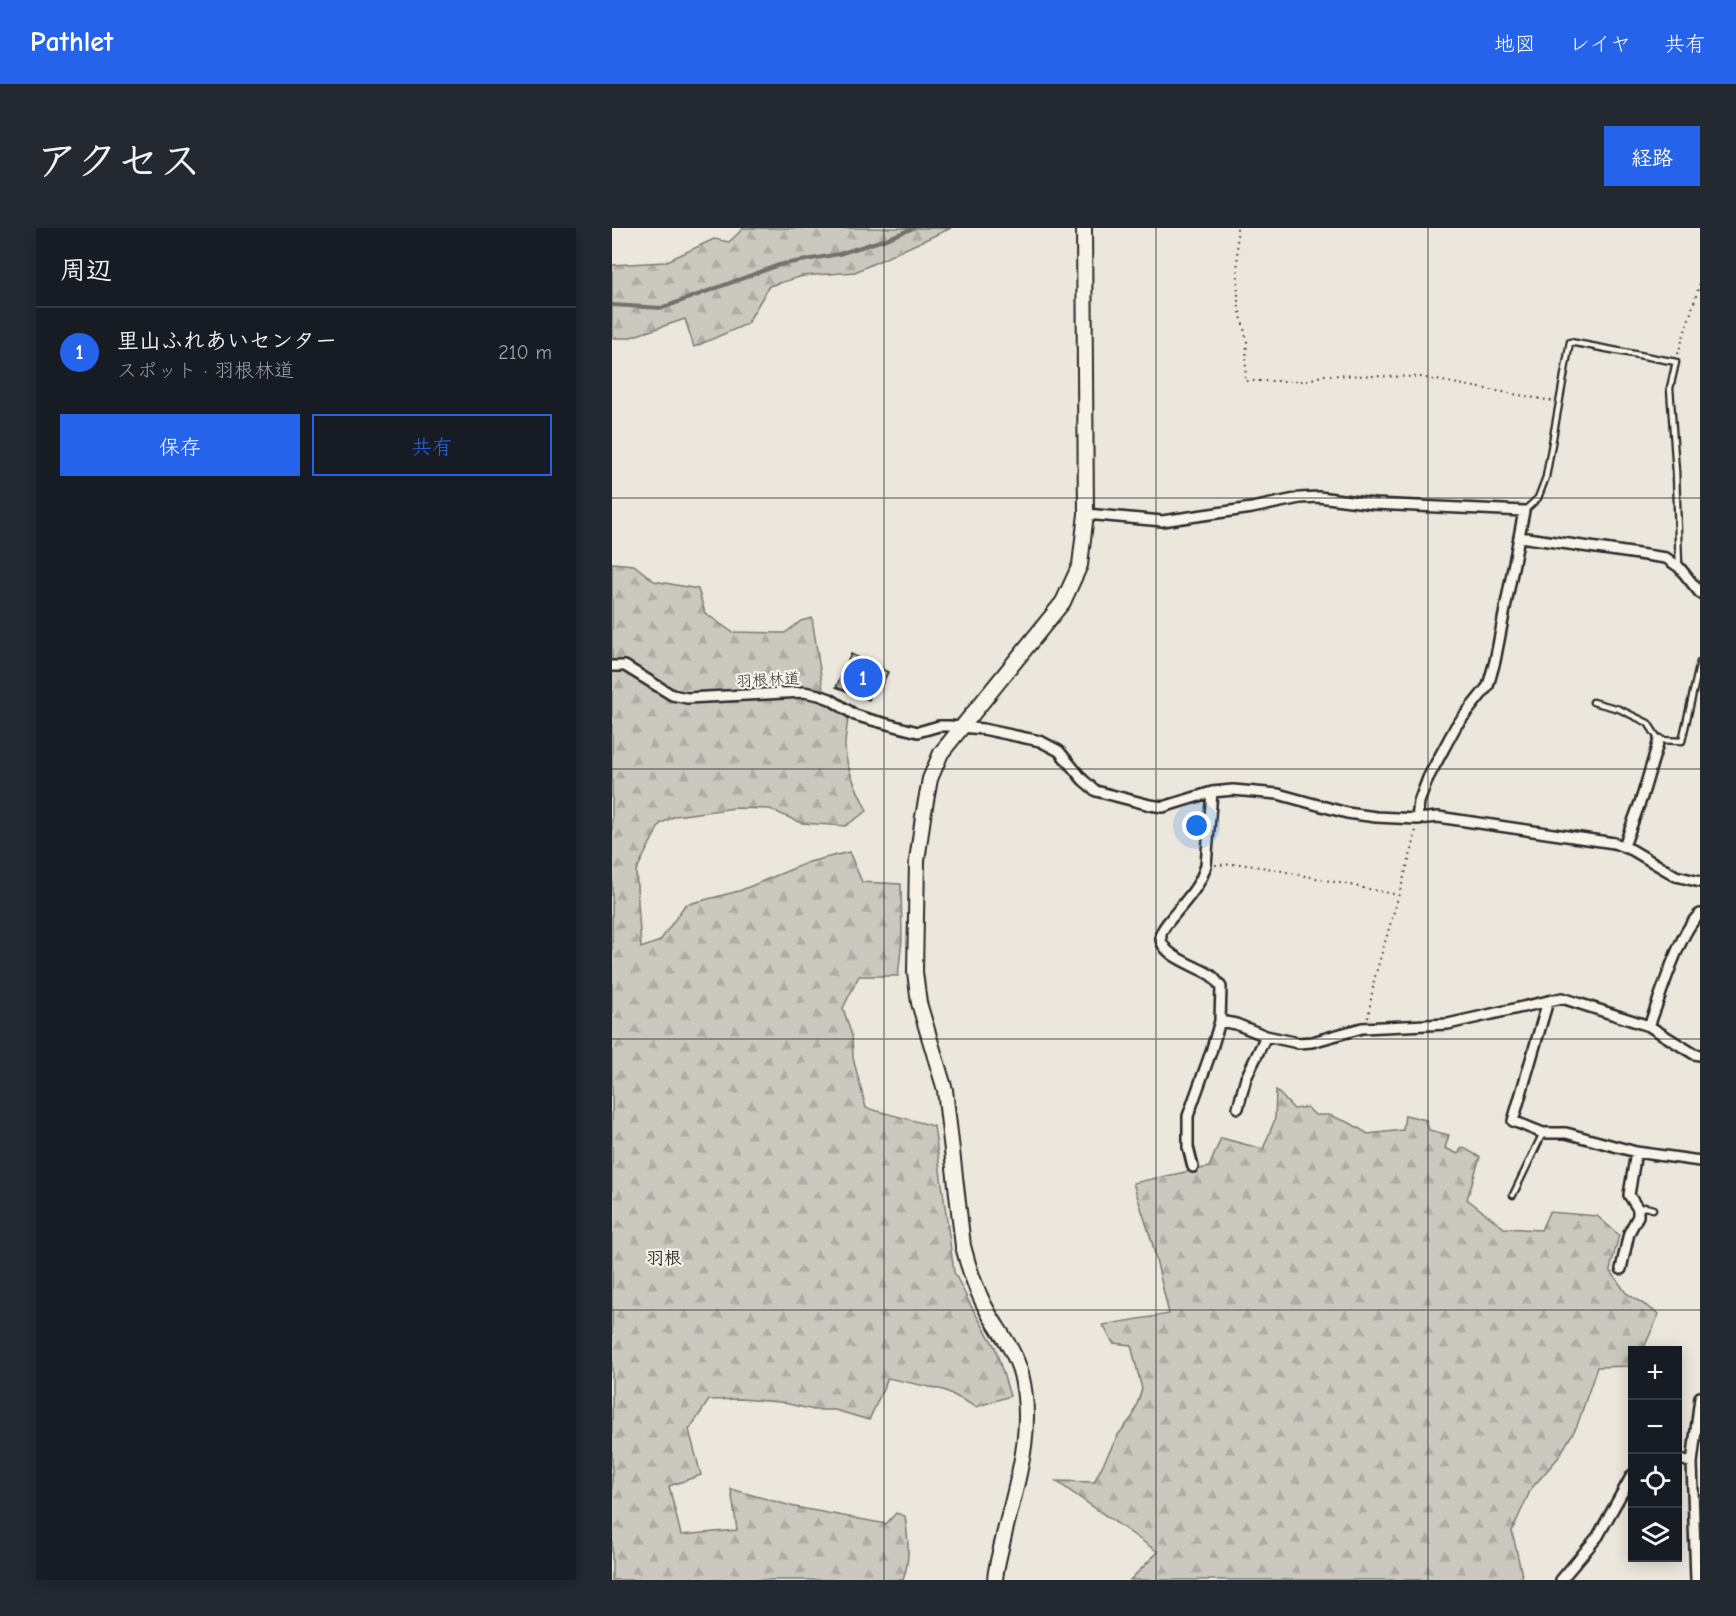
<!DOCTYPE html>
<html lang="ja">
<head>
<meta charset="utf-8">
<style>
  :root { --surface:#171b24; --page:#242831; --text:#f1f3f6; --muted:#9ea1a6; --line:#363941; --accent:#2563eb }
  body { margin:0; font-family:"Comic Neue","Klee One",sans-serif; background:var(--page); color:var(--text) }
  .controls { position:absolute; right:18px; bottom:18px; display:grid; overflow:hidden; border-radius:0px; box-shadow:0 3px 15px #0003 }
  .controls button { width:54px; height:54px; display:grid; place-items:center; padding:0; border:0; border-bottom:2px solid var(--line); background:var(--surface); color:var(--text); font:30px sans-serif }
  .you { position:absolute; left:585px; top:598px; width:21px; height:21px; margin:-15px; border:4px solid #fff; border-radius:50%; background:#1a73e8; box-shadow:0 0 0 9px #1a73e833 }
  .badge { display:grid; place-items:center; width:39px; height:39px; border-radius:50%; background:var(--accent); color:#fff; font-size:20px; font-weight:700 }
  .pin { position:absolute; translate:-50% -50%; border:3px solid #fff; box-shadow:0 2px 6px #0006 }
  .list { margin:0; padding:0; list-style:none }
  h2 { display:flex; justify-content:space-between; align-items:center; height:78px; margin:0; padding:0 24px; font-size:26px }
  h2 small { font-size:20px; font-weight:400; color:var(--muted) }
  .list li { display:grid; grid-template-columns:39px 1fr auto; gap:18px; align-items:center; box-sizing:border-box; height:90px; padding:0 24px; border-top:2px solid var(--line) }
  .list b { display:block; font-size:22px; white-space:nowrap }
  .list p { margin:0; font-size:20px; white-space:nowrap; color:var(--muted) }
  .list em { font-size:20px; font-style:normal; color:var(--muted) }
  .actions { display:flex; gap:12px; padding:18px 24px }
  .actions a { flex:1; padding:14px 0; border:2px solid var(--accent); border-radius:0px; text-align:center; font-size:21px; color:var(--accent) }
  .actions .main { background:var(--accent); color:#fff }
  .icon { flex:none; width:33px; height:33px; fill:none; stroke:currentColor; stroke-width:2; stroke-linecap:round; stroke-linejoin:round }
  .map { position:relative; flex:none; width:1088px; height:1352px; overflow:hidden; border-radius:0px }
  header { display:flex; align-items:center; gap:36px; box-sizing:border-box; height:84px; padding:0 30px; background:var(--accent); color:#fff }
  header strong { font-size:28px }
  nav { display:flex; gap:33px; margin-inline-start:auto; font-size:21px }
  .intro { display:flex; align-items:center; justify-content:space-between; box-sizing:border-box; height:144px; padding:0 36px }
  h1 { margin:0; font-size:42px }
  .button { padding:15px 27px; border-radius:0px; background:var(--accent); color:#fff; font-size:21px; font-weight:700 }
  main { display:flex; gap:36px; padding:0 36px }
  aside { flex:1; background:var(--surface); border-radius:0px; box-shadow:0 3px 15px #0003 }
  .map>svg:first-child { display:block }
  .forest { fill:url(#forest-firs); stroke:#7b7a75; stroke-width:1.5 }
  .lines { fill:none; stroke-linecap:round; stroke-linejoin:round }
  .stream { stroke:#72716c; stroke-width:4 }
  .building { fill:url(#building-hatch); stroke:#2b2b2b; stroke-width:1.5 }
  .lane-casing { stroke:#2b2b2b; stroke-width:9 }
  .street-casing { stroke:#2b2b2b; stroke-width:14 }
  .secondary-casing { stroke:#2b2b2b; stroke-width:18 }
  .path { stroke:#2b2b2b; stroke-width:2; stroke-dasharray:1.5 4.5; stroke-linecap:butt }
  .lane { stroke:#f7f3e8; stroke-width:4.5 }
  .street { stroke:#f7f3e8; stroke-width:9 }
  .secondary { stroke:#f7f3e8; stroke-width:14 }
  .grid { fill:none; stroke:#2b2b2b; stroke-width:1.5; stroke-opacity:0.55 }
  .labels { text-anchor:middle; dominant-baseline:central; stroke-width:4.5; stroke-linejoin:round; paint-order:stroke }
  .street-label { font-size:16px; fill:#2b2b2b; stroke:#f7f3e8 }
  .neighbourhood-label { font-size:18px; font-weight:bold; fill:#2b2b2b; stroke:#f7f3e8 }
</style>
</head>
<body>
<header>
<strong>Pathlet</strong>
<nav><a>地図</a><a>レイヤ</a><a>共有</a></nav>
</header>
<div class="intro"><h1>アクセス</h1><a class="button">経路</a></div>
<main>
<aside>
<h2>周辺<small></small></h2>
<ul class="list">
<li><span class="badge">1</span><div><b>里山ふれあいセンター</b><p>スポット · 羽根林道</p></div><em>210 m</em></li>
</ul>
<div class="actions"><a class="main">保存</a><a>共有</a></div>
</aside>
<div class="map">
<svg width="1088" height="1352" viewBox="0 0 1088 1352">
  <defs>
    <pattern id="forest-firs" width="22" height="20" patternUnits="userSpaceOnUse" patternTransform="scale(1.5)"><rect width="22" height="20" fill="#cbc8bf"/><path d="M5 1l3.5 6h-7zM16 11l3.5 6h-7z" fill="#aeaca4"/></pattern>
    <pattern id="building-hatch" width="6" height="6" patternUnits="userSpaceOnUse" patternTransform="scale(1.5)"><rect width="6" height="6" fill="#b5b2ab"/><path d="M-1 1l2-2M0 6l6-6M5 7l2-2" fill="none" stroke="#93918b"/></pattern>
  </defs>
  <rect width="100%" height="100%" fill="#ebe7dd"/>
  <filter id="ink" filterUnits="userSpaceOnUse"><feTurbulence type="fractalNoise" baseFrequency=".0167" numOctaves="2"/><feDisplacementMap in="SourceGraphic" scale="12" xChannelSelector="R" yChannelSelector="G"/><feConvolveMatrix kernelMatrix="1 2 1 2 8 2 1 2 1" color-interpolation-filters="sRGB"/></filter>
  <g filter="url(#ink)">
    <path class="forest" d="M132 0H339L243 44 191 48 157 58 135 96 82 119 73 91 16 110H0V37L53 34 102 11 117 14Z
      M0 335 22 337 42 353 86 361 93 385 120 404 173 405 189 393 200 390 212 468 237 477C237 490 234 502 233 515 232 538 246 563 255 583L233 598 189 595 158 581 123 580 63 588 48 596 24 643 29 720 48 713 73 677 127 663 197 634 237 624 250 654 289 656 290 712 286 748H247L231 780 240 808 241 830 254 880 322 898 342 1044 359 1078 383 1119 398 1168 364 1179 332 1162 276 1150 257 1192 223 1182H202L168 1174 128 1171 97 1172 77 1202 89 1247 57 1258 69 1307 125 1302 119 1261 183 1279 274 1296 284 1285 293 1288C296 1310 299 1330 291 1352H0Z
      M664 862 682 881 695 879 703 887H717L738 895 756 906 791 902 793 887 814 892 817 902 837 907 833 920 846 926 850 919 868 929 855 971 892 1000 929 1002 937 984 985 988 1007 1007 998 1042 1014 1065 1047 1086 1031 1122H1020V1138L985 1139 965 1198 946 1230 919 1261 900 1303 911 1352H518L546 1324 444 1253 482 1254 506 1207 521 1188 530 1161 519 1117 501 1115 491 1097 557 1086 540 1014 521 955 597 939 609 910 651 921 663 891Z"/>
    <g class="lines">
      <path class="stream" d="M0 77 50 80 167 37 227 26 274 11 302 0"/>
    </g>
    <path class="building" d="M239 426 276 444 269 459 264 456 257 472 224 459Z"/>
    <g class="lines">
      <g class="lane-casing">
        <path id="lane" d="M912 283 926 270 934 249 958 114 1064 134 1058 160 1064 244 1067 339
          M981 474 1007 481 1036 495 1047 512 1070 513 1088 434
          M901 967 931 905
          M1026 981 1033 979 1041 981"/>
      </g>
      <g class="street-casing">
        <path id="street" d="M474 286 550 293 640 280 688 270 707 269 762 276 912 283 883 433 876 458 844 498 816 550 807 574 805 591
          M908 309 1054 330 1067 339 1088 365
          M0 438H13L60 467 75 470 192 464 207 467 218 471 243 487 256 491 306 504 327 498H337L371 501 428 513 447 523 471 552 484 563 538 577 551 579 600 564 621 562 666 566 735 585 764 589 805 591 826 589 1002 615 1020 622 1064 648 1088 654
          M1012 618 1030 569 1047 512
          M936 773 901 893 931 905H954L1024 924 1088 933
          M608 793 624 796 654 808 686 815 700 814 750 800 836 796 950 770 1037 798 1082 826 1088 827
          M1037 798C1048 771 1067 703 1088 686
          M626 880 634 850 654 808
          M581 939 576 919V888L599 824 608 793 609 759C606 755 603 751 600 748 587 738 545 728 549 706 551 699 557 693 562 687 575 671 589 657 594 637L600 564
          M1009 1041 1017 1005 1026 988V981L1017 967 1024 924
          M1066 1230 1080 1235
          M949 1352 986 1308 1020 1247
          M1084 1352 1080 1235 1088 1169"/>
      </g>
      <g class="secondary-casing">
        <path id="secondary" d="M383 1352C384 1337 389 1322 392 1307 405 1254 423 1201 409 1146 403 1123 389 1106 377 1086 365 1065 357 1042 351 1018L333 862 307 775 303 744 305 633 311 589 318 551 329 525 451 374 468 337 474 286 472 0"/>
      </g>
      <path class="path" d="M625 0 626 75 635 113 633 153H693L713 147 808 149 940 173
        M1066 126 1088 55
        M603 637 628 636 655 640 786 667
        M756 790 762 752 801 618 804 601"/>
      <use href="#lane" class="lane"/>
      <use href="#street" class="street"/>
      <use href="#secondary" class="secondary"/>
    </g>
  </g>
  <path class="grid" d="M272 0V1352M544 0V1352M816 0V1352M0 270H1088M0 541H1088M0 811H1088M0 1082H1088"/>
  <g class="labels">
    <g class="street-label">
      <text transform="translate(156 452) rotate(-3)">羽根林道</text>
    </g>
    <g class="neighbourhood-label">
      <text x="52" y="1030">羽根</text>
    </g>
  </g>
</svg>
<div class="controls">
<button>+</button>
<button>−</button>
<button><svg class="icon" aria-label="locate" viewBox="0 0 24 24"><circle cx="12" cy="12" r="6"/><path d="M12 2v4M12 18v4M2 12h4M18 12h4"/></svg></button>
<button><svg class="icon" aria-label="layers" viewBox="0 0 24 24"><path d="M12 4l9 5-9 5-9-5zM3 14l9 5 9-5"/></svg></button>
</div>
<div class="you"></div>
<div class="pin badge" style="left:251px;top:450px">1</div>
</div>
</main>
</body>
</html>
